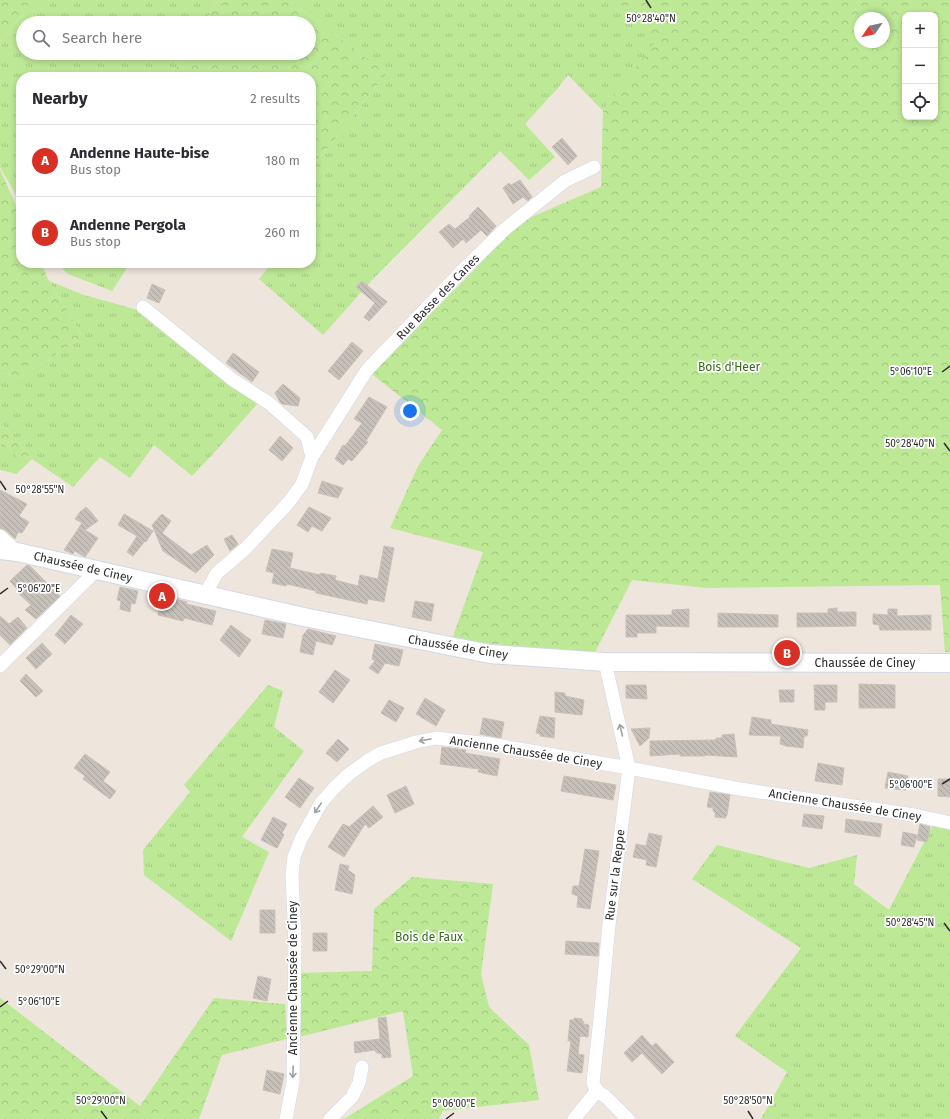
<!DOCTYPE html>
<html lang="en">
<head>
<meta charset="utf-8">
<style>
  :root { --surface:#fff; --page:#f2f2f3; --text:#2b2b33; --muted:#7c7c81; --line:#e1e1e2; --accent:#d93025 }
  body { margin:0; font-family:"Fira Sans",sans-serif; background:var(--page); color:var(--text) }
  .controls { position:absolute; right:12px; top:12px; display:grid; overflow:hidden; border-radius:8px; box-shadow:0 2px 6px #0003 }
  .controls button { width:36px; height:36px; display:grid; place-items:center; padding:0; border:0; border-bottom:1px solid var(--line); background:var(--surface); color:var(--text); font:20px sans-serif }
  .compass { position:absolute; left:854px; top:12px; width:36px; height:36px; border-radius:50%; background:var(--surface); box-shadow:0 2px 6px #0003; rotate:236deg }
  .you { position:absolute; left:410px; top:411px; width:14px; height:14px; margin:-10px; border:3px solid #fff; border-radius:50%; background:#1a73e8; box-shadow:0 0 0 6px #1a73e833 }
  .badge { display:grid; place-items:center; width:26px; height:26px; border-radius:50%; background:var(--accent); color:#fff; font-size:13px; font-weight:700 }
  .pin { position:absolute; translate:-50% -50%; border:2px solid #fff; box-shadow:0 1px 4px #0006 }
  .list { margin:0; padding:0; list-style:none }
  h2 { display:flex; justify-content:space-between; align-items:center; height:52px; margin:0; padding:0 16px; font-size:17px }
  h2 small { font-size:13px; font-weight:400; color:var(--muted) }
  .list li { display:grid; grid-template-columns:26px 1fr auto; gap:12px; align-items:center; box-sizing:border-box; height:72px; padding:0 16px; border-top:1px solid var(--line) }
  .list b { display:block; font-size:15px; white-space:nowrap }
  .list p { margin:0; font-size:13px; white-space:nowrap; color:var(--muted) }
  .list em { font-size:13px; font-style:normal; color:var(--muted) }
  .icon { flex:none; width:22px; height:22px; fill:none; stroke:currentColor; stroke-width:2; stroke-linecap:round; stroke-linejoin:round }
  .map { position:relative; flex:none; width:950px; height:1119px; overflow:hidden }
  .search { position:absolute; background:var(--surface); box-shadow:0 2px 6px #0003; left:16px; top:16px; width:300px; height:44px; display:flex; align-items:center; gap:10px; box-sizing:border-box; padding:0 14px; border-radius:22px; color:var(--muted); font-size:15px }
  .panel { position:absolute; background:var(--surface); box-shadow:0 2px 6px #0003; left:16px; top:72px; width:300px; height:196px; border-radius:16px }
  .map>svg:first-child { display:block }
  .grass { fill:url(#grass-tufts) }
  .forest { fill:url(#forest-crowns); fill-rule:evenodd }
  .building { fill:url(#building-back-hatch); stroke:#cac0b6 }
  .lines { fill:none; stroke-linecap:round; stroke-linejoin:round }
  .street-casing { stroke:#d2d8e5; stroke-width:14 }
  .secondary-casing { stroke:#d2d8e5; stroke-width:20 }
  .street { stroke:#fff; stroke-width:13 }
  .secondary { stroke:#fff; stroke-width:18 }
  .oneway { stroke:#a0a0a0 }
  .ticks { fill:none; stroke:#2c2c2c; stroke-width:1.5 }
  .labels { text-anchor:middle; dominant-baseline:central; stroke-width:3.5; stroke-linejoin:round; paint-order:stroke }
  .street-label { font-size:12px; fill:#2c2c2c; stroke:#fff }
  .park-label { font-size:12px; fill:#346e16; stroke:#fff }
  .ticks-label { font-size:10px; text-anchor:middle; fill:#2c2c2c; stroke:#fff; stroke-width:3.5; stroke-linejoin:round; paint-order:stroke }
</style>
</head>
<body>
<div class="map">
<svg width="950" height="1119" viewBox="0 0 950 1119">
  <defs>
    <pattern id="grass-tufts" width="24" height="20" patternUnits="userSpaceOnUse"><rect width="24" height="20" fill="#bde896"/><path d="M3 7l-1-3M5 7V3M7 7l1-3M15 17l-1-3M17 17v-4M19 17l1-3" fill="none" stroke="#a3c781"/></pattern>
    <pattern id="forest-crowns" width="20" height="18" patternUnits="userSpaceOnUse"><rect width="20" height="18" fill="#bde896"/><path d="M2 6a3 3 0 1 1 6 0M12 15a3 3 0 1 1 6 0" fill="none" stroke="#a3c781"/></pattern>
    <pattern id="building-back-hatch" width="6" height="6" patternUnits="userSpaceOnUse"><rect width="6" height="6" fill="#c6c0b9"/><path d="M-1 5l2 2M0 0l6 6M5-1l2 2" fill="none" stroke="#aaa59f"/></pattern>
  </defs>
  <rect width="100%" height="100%" fill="#eee5dd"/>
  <path class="grass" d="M38 0H218L204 23H23V53H185L170 77H21V204L0 167V39Z
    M289 0H602L658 39 603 111 568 75 557 89 525 124 555 157 529 180 500 151 373 279 323 335 259 279 272 263H311V169L387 73Z
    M57 263H130L112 291 68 274Z
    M49 281 84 295 145 312 257 404 213 454 192 476 154 445 130 478 100 457 73 487 32 459 7 429 0 423V372L19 378 83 337Z
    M0 440 26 465 16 474 0 470Z
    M268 685 283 691 274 727 304 751 242 837 269 852 231 941 144 875 143 850 190 792 184 785Z
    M933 825 950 827V1119H761L787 1072 735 1036 801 948 692 879 717 845 809 868 857 855 854 884 889 910Z"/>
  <path class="forest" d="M0 0H38L0 39Z
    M218 0H289L387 73 311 169V77H170L185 53H309V23H204Z
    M602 0H950V652H945L940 585 707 588 632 580 593 656 452 639 483 552 390 528 418 466 442 430 372 374 522 221 601 187 603 111 657 39ZM905 15H935V117H905ZM860 18H884V42H860Z
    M0 169 21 217V263H41L49 281 83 337 19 378 0 372Z
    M0 423 7 429 32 459 26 465 0 440Z
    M412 877 493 884 481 974 489 1007 529 1045 539 1100 443 1111 439 1119H344L413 1076 403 1011 299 1037 298 973 372 971 374 909Z
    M0 998 140 1106 214 998 285 1004 287 1039 222 1055 199 1119H0Z"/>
  <path class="building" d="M562 138 577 156 568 165 552 147Z
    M520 180 532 197 528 201 523 197 513 204 503 188 509 183 511 185Z
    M478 207 496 226 487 236 481 230 466 243 463 239 453 248 439 232 449 224 455 229 470 217 469 216Z
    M362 281 387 302 369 321 364 317 375 303 356 287Z
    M152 284 165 290 159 303 147 298Z
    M352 342 363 351 339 380 328 371Z
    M233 353 259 372 252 382 226 363Z
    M283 384 300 398 298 406 282 404 280 402 275 393Z
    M369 397 387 407 366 441 368 442 352 461 348 459 343 465 335 459 343 445 345 446 362 423 354 419Z
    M280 436 293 448 282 461 269 450Z
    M322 481 343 488 338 498 318 493Z
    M0 490 27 504 19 516 29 522 22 533 18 532 15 539 5 530 0 528Z
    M86 507 91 512 98 521 85 530 98 538 85 557 75 551 73 554 64 550 82 523 75 519 80 512Z
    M309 507 331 518 322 531 312 526 308 532 297 525Z
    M124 514 153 531 146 542 145 541 133 556 127 552 137 536 118 525Z
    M162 514 171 521 162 533 191 555 207 545 214 555 196 573 163 551 152 525Z
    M232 535 238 544 230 551 224 539Z
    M384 546 394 548 384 602 368 599 367 604 316 593V591L287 584 286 586 272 583 274 573 266 571 272 549 293 553 290 568 320 575V573L336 576 335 580 358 586 360 575 378 579Z
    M27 565 30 566 60 596 36 619 25 610 31 605 16 591 17 589 10 581Z
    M120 587 138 591 135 604 131 603 130 612 120 609 121 601 117 600Z
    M162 596 187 602 186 604 216 611 212 625 184 618 183 621 158 615Z
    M415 601 434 604 431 621 412 617Z
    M837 608V612H856V626L797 627V613H828V609Z
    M689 609V627L656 626V633H637V637H626V615H672V610Z
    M888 609H897V616L931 615V630H880L879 625 873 624V614L888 615Z
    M718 613 778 615V627H718Z
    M71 615 83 624 65 644 55 635Z
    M0 616 9 624 18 617 27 628 10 645 0 635Z
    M265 620 286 624 283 638 262 634Z
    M231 625 251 640 239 657 220 640Z
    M308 629 336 636 332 645 316 641 313 655 300 652 303 635Z
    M42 643 52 654 36 669 26 658Z
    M375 644 403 650 399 666 385 663 378 674 369 668 375 661 372 659Z
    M335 670 350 680 333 703 319 692Z
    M26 674 43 691 36 697 20 681Z
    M859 684 895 685V708H859Z
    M626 685H646L647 699 626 698Z
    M814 685H837V702H825V710H815Z
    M779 690H794V702H780Z
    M555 692 565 693V696L584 700 582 715 555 712Z
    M425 698 445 710 436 726 416 714Z
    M389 700 404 708 396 722 381 713Z
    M540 716 555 718 554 738 540 736V734L536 733Z
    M752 717 771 720V724L808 730 807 736H804L803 748 786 746 780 744 781 736 749 735Z
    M483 718 504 722 501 738 480 734Z
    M650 728 649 738 640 746 631 729Z
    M734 734 737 757 705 755V756H680V754L650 756V741L716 740V738H722V735Z
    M338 739 349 749 337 762 326 753Z
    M442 747 466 750 465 753 500 759 497 776 478 772 479 769 440 764Z
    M85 754 110 772 103 781 116 791 110 799 83 779 85 776 74 768Z
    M818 763 844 768 842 785 815 781Z
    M888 772 908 776 906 790 885 788Z
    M564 776 616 785 613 800 561 791Z
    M299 778 314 788 300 808 285 797Z
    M938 779H950V797L938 796Z
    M406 786 414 804 395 813 387 795Z
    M710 792 730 795 727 815 725 818 715 817V812L713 811V808L707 807Z
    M373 806 383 817 369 828 365 824 344 857 328 847 343 824 349 827Z
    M804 814 824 816 822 829 802 826Z
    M273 817 287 824 282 833 284 835 277 848 261 840Z
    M846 819 882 824 880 837 845 832Z
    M920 824 930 827 927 842 917 840Z
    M903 832 917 835 914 847 901 845Z
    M649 833 662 836 656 867 646 865 647 860 633 857 636 844 646 846Z
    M585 849 599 851 590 909 577 907 578 896 572 894 573 886H579Z
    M340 864 349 866 348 870 355 875 352 894 335 890Z
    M260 910H275V933H260Z
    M313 933H327V951H313Z
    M566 941 599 943 598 956 565 954Z
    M258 976 271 979 267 1001 253 998Z
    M386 1017 391 1057 382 1058V1054L377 1053 374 1050 355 1053 354 1042 380 1039 378 1018Z
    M574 1018 582 1019V1021L584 1022 583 1024 589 1025 588 1037 580 1036 578 1054 584 1055 582 1073 567 1071 571 1041H568L570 1020H574Z
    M642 1035 652 1046 656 1043 674 1062 662 1074 642 1053 632 1062 624 1053Z
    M267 1070 284 1074 280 1094 263 1090Z"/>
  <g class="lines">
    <g class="street-casing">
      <path id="street" d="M143 307 233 380 269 403 307 437 312 457 302 484 289 502 245 549 217 573 205 594
        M312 457 367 370 461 272 505 229 565 181 594 167
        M0 536 17 552
        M605 662 629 768 609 925 600 1019 593 1083 597 1091 606 1097 628 1119
        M0 666 97 570
        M286 1119 293 1082 295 942 292 875 294 857 301 839 321 803 334 788 349 774 367 761 381 753 416 742 436 738 490 744 629 768 740 789 914 815 950 823
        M330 1119 352 1097 359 1083 362 1067
        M574 1119 597 1091"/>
    </g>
    <g class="secondary-casing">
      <path id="secondary" d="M0 550 17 552 304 617 490 654 605 662 950 663"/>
    </g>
    <use href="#street" class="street"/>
    <use href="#secondary" class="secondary"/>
  </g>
  <defs><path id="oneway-shaft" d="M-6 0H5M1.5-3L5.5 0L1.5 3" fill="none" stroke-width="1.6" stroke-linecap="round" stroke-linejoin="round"/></defs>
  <g class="oneway">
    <use href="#oneway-shaft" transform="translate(621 730) rotate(-103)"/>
    <use href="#oneway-shaft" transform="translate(425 740) rotate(170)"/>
    <use href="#oneway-shaft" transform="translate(318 808) rotate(124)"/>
    <use href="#oneway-shaft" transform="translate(293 1072) rotate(92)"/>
  </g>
  <path class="ticks" d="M646 0 651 8M942 372 950 366M944 443 950 451M0 481 6 490M0 594 8 588M942 784 950 779M944 923 950 931M0 961 6 969M0 1007 8 1001M101 1111 107 1119M748 1111 753 1119M446 1119 454 1113"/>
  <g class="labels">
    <g class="street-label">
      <text transform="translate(438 297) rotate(-46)">Rue Basse des Canes</text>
      <text transform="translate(83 567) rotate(13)">Chaussée de Ciney</text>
      <text transform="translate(458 647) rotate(9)">Chaussée de Ciney</text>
      <text x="865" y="663">Chaussée de Ciney</text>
      <text transform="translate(526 752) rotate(9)">Ancienne Chaussée de Ciney</text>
      <text transform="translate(845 805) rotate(9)">Ancienne Chaussée de Ciney</text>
      <text transform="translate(615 875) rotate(-83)">Rue sur la Reppe</text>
      <text transform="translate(293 978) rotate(-90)">Ancienne Chaussée de Ciney</text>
    </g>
    <g class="park-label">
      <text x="729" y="367">Bois d'Heer</text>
      <text x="429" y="937">Bois de Faux</text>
    </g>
  </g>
  <g class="ticks-label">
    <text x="651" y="22">50°28'40"N</text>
    <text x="911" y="375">5°06'10"E</text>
    <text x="910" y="447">50°28'40"N</text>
    <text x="40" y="493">50°28'55"N</text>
    <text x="39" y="592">5°06'20"E</text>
    <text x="911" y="788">5°06'00"E</text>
    <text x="910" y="926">50°28'45"N</text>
    <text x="40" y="973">50°29'00"N</text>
    <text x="39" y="1005">5°06'10"E</text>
    <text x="101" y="1104">50°29'00"N</text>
    <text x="748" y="1104">50°28'50"N</text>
    <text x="454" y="1107">5°06'00"E</text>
  </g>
</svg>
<div class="controls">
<button>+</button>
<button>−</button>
<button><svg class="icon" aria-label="locate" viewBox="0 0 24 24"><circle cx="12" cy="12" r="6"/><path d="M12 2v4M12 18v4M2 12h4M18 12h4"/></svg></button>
</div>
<svg class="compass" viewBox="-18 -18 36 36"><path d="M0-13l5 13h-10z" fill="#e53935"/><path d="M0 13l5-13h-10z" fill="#7c7c81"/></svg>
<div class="you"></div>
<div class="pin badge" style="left:162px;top:596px">A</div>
<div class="pin badge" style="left:787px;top:653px">B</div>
<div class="search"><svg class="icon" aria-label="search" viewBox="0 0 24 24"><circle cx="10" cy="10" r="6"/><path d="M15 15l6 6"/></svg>Search here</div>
<section class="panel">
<h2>Nearby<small>2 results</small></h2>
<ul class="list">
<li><span class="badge">A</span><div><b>Andenne Haute-bise</b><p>Bus stop</p></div><em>180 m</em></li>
<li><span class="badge">B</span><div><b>Andenne Pergola</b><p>Bus stop</p></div><em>260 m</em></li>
</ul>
</section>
</div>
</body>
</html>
